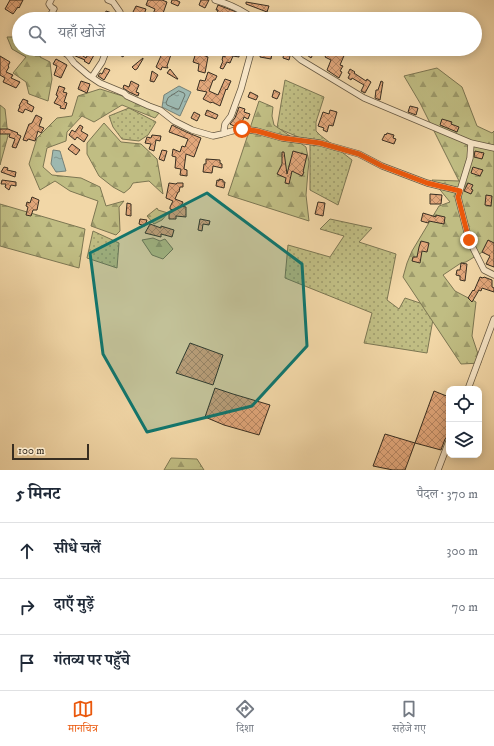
<!DOCTYPE html>
<html lang="hi">
<head>
<meta charset="utf-8">
<style>
  :root { --surface:#fff; --page:#f2f2f3; --text:#1f2937; --muted:#747a83; --line:#e0e1e3; --accent:#ea580c }
  body { margin:0; font-family:"IM FELL DW Pica","Noto Serif Devanagari",serif; background:var(--page); color:var(--text) }
  .controls { position:absolute; right:12px; bottom:12px; display:grid; overflow:hidden; border-radius:8px; box-shadow:0 2px 10px #0003 }
  .controls button { width:36px; height:36px; display:grid; place-items:center; padding:0; border:0; border-bottom:1px solid var(--line); background:var(--surface); color:var(--text); font:20px sans-serif }
  .scale { position:absolute; left:12px; bottom:10px; width:77px; box-sizing:border-box; padding-left:4px; border:2px solid #382e21; border-top:0; font-size:11px; line-height:14px; white-space:nowrap; color:#382e21; -webkit-text-stroke:3px #f7e5c6; paint-order:stroke }
  .stop { position:absolute; width:12px; height:12px; margin:-9px; border:3px solid #ea580c; border-radius:50%; background:#fff }
  .stop.end { background:#ea580c; border-color:#fff; box-shadow:0 1px 4px #0008 }
  .list { margin:0; padding:0; list-style:none }
  h2 { display:flex; justify-content:space-between; align-items:center; height:52px; margin:0; padding:0 16px; font-size:17px }
  h2 small { font-size:13px; font-weight:400; color:var(--muted) }
  .list li { display:grid; grid-template-columns:26px 1fr auto; gap:12px; align-items:center; box-sizing:border-box; height:56px; padding:0 16px; border-top:1px solid var(--line) }
  .list b { display:block; font-size:15px; white-space:nowrap }
  .list em { font-size:13px; font-style:normal; color:var(--muted) }
  .icon { flex:none; width:22px; height:22px; fill:none; stroke:currentColor; stroke-width:2; stroke-linecap:round; stroke-linejoin:round }
  .map { position:relative; flex:none; width:494px; height:470px; overflow:hidden }
  .search { position:absolute; background:var(--surface); box-shadow:0 2px 10px #0003; left:12px; right:12px; top:12px; height:44px; display:flex; align-items:center; gap:10px; box-sizing:border-box; padding:0 14px; border-radius:22px; color:var(--muted); font-size:15px }
  .sheet { height:220px; background:var(--surface) }
  nav { display:flex; justify-content:space-around; align-items:center; box-sizing:border-box; height:56px; border-top:1px solid var(--line); background:var(--surface); font-size:11px; color:var(--muted) }
  nav a { display:grid; justify-items:center; gap:2px }
  nav .on { color:var(--accent) }
  .map>svg:first-child { display:block }
  .grass { fill:url(#grass-dots); stroke:#7c7652 }
  .forest { fill:url(#forest-firs); stroke:#7c7652 }
  .water { fill:url(#water-ripples); stroke:#758177 }
  .lines { fill:none; stroke-linecap:round; stroke-linejoin:round }
  .shore { stroke:#6a7368; stroke-width:1 }
  .building { fill:url(#building-cross-hatch); stroke:#382e21 }
  .street-casing { stroke:#665842; stroke-width:7 }
  .street { stroke:#f7e5c6; stroke-width:5.5 }
  .route { stroke:#ea580c; stroke-width:5 }
  .marked { fill:#0f766e; fill-opacity:0.2; stroke:#0f766e; stroke-width:3; stroke-linejoin:round }
</style>
</head>
<body>
<div class="map">
<svg width="494" height="470" viewBox="0 0 494 470">
  <defs>
    <pattern id="grass-dots" width="8" height="8" patternUnits="userSpaceOnUse"><rect width="8" height="8" fill="#c0bd83"/><path d="M2 2h.1M6 6h.1" fill="none" stroke="#9d9a6b" stroke-width="1.8" stroke-linecap="round"/></pattern>
    <pattern id="forest-firs" width="22" height="20" patternUnits="userSpaceOnUse"><rect width="22" height="20" fill="#c0bd83"/><path d="M5 1l3.5 6h-7zM16 11l3.5 6h-7z" fill="#9d9a6b"/></pattern>
    <pattern id="water-ripples" width="26" height="14" patternUnits="userSpaceOnUse"><rect width="26" height="14" fill="#9db8b0"/><path d="M2 4q2-2 4 0t4 0M15 11q2-2 4 0t4 0" fill="none" stroke="#81968f"/></pattern>
    <pattern id="building-cross-hatch" width="8" height="8" patternUnits="userSpaceOnUse"><rect width="8" height="8" fill="#e2a77b"/><path d="M0 0l8 8M0 8l8-8" fill="none" stroke="#b88864"/></pattern>
  </defs>
  <rect width="100%" height="100%" fill="#f2d7a7"/>
  <filter id="stains"><feTurbulence type="fractalNoise" baseFrequency=".005" numOctaves="4"/><feColorMatrix values="0 0 0 0 .2 0 0 0 0 .09 0 0 0 0 .02 0 0 0 .5 -.17"/></filter>
  <radialGradient id="worn" r=".72"><stop offset=".6" stop-color="#630" stop-opacity="0"/><stop offset="1" stop-color="#630" stop-opacity=".3"/></radialGradient>
  <path class="grass" d="M285 80 324 97 316 122V131L320 135 352 160 338 205 310 190V142L277 128Z
    M129 108 156 122 148 135 139 141 122 139 113 127 109 116Z
    M330 219 372 228 359 242 396 254 387 300 399 309 405 298 435 308 427 353 364 343 372 313 285 278 288 245 330 257 344 236 320 229Z
    M93 231 119 243 117 268 87 258Z"/>
  <path class="forest" d="M7 37H19V49H42L40 57 50 62 52 79 48 101 29 94 26 82 13 73 26 57 12 49Z
    M437 68 462 87 477 126 492 133 494 131V245L466 262 461 263 443 275 455 291 476 302 472 336 481 363 461 364 403 277 407 263 412 251 439 206 450 202 432 180 459 181 420 103 404 76Z
    M100 89 129 98 159 113 155 118 122 105 94 122 82 116 67 132 66 141 47 148 43 167 52 175 81 178 100 187 106 206 124 201 119 207 120 231 116 235 91 226 98 201 70 191 55 181 40 190 29 164 37 138 57 118 72 116 78 96Z
    M259 101 273 107 272 116 274 125 306 147 309 162 308 171 306 195 309 221 228 195Z
    M0 105 5 109 8 136 0 165Z
    M104 123 121 142 141 144 157 159 163 194 149 181 133 183 130 188 124 193 113 187 99 176 87 154V143Z
    M0 204 85 229 79 268 0 246Z
    M157 208 158 210 168 213 162 220 154 224 147 216Z
    M153 238 160 241 165 239 173 249 163 259 152 255 142 240Z
    M171 458 197 459 204 470H164Z"/>
  <path class="water" d="M179 86 191 92 180 116 162 107 164 95Z
    M53 150 60 151 66 171 56 172 51 164Z"/>
  <g class="lines">
    <path class="shore" d="M179 91 184 93 185 95 179 109H177L167 105 166 103 168 98Z"/>
  </g>
  <path class="building" d="M10 0H23L19 8 18 7 13 14 5 9Z
    M148 0H162L167 2 161 19H151L155 9 146 5Z
    M172 0H176L180 2 178 6 171 3Z
    M201 0H209L205 8 199 5Z
    M246 2 269 6 267 12 246 4Z
    M218 5 234 11 236 12 235 15 243 17 247 19H228L229 15 222 12 220 16 217 15 218 10H216Z
    M136 6 146 9 143 17 138 14 136 19H133L130 18Z
    M106 11 112 13 111 19 104 17Z
    M67 49H79L77 52 86 58 89 52 94 55 89 64 84 61 85 60 73 55Z
    M121 49H127L123 57 118 54Z
    M164 49H185L184 53 173 51V49L167 66 168 68 162 67 161 70 156 67Z
    M197 49H201L200 54 208 57 205 73 198 71 199 64 193 62Z
    M261 49H273L271 59 260 57Z
    M296 49H316L311 58 307 55 308 54Z
    M341 49 346 51 340 65 343 66 340 71 342 72 339 78 327 70 331 60 325 57 327 53 333 55 334 53 338 55Z
    M226 50 239 53V57L233 56 230 63 227 62 223 69 220 68 223 61 222 60 223 56 225 57Z
    M284 52 287 53 290 56 289 60 283 58Z
    M0 56 10 62 8 66 9 67 6 72 13 75 11 78 20 82 16 88 3 82 5 78 0 75Z
    M143 58V59L137 69 135 70 132 67Z
    M56 59 67 65 61 78 54 75 57 66 53 64Z
    M105 68 110 70 104 80 98 76 100 73 102 74Z
    M170 69 178 79H177L167 73Z
    M350 69 355 72 354 73 366 81 367 79 371 82 365 93 361 91 364 85 352 78 351 80 348 78 350 74 348 73Z
    M152 71 158 75 154 82 150 81Z
    M208 72 217 76 215 80H213L209 91 218 95 225 79 231 81 227 90 226 89 220 106 212 102 211 103 203 99 207 92 197 90 200 80 205 81Z
    M81 81 90 84 87 93 78 89Z
    M131 81 139 85 136 92 139 93 138 96 129 92 123 88 124 85 129 87Z
    M381 81 383 82 380 100 375 98 376 90H378Z
    M59 86 65 88 63 92 67 93 64 102 67 103 65 109 60 108 61 106 54 103 58 96 56 95Z
    M274 90 280 93 277 99 272 97Z
    M250 92 258 96 256 100 248 97Z
    M23 99 28 101 27 103 34 107 32 112 25 109 23 113 18 111 20 106H19Z
    M410 106 418 108 416 115 408 112Z
    M239 107 245 109 244 112 250 114 248 119 244 117 241 125 234 126 230 124 235 118Z
    M207 110 218 115 216 119 205 115Z
    M330 110 337 112 333 126 329 125 327 132 323 130 324 128 318 126 323 112 329 114Z
    M194 112 200 115 197 121 191 118Z
    M36 115 42 118 39 126 44 128 41 133 38 131 35 141 28 139 27 141 23 140 29 124H30L32 123Z
    M442 119 452 122 451 124 459 127 457 132 440 125Z
    M80 125 83 127 81 131 88 135 84 142 77 137 75 140 69 135 72 130 75 132Z
    M172 125 186 132 201 138 194 157 186 154 184 169 187 170V176L180 175 181 169 175 168 176 157 172 156 173 149 180 152 182 146 185 147 188 139 169 132Z
    M0 129H8L18 133 17 134 21 136 16 148 12 147 15 139 9 137 10 134H0Z
    M387 133 394 135 393 138 396 139 394 144 382 140 385 134 386 135Z
    M152 135 161 136 160 141 156 140 154 151 149 149 151 144 145 143 147 137 151 138Z
    M72 144 80 150 76 155 68 149Z
    M162 150 167 151 164 161 159 159Z
    M293 151 307 155 303 172H304L302 176 292 171 289 184 285 183 286 178 277 174 282 164V152H284L287 174Z
    M475 151 484 153 482 159 474 157Z
    M206 159 220 160V163L222 164V168L213 166 212 173 203 172 204 164H206Z
    M4 167 8 168 7 170 16 172 15 177 1 172Z
    M473 167 483 170 480 176 471 173Z
    M219 179 223 180V182H225L224 188 216 186 217 180 219 181Z
    M2 180 16 182V186L11 185 9 190 5 187 6 184H1Z
    M169 183 176 184 177 183H183V187H180L179 192H178L175 199 183 202 181 206 186 207V217L176 216V219H169V212H172L173 210 170 209V207L173 201 166 198Z
    M468 183 473 185 471 189 473 190 471 194 464 191Z
    M430 194 442 195 441 204H430Z
    M486 195 492 196 491 206 485 205Z
    M32 197 39 200 37 210H33L31 216 26 215 28 207 26 206 27 202 30 203Z
    M318 202 325 203 323 216 315 214Z
    M127 203 131 204V216L126 215Z
    M423 213 436 217V215L445 217 444 224 429 221 428 223 421 221Z
    M140 219 147 220 145 226 139 224Z
    M200 219 210 221 209 225 203 224 202 231 198 230Z
    M150 224 161 228V226L174 230 172 237 161 234V237L145 233Z
    M488 240 494 243V267L486 264 490 256 482 252Z
    M421 241 429 243 427 252 422 251 420 263 412 261 413 257H417L419 247Z
    M461 263 467 264 465 281 460 280V276L456 275 457 270H460Z
    M480 277 483 278 484 277 492 280V287L494 288V292L482 288 481 291 479 290 472 302 468 298 473 290 474 291Z
    M190 343 223 355 213 385 176 373Z
    M215 388 233 394 270 405 259 435 224 425 205 417Z
    M434 391 449 397V436L445 439 441 450 415 443Z
    M385 434 415 443 405 470H393L373 466Z"/>
  <g class="lines">
    <g class="street-casing">
      <path id="street" d="M51 0 49 4 51 7 54 9 50 16 52 19
        M108 0 113 2 120 12V19
        M215 0C230 4 242 10 254 19
        M59 49 68 55 74 63 88 75 100 83 124 93 127 96 149 106 160 110 174 121 192 130 213 136 222 134 232 131 242 129 257 131 282 138 320 143 359 154 382 166 427 183 460 191
        M289 49 301 60 364 98 471 143 494 148
        M92 77 102 62 107 49
        M225 133 224 130 225 124 231 116 241 89 252 49
        M471 143 470 158 458 197 469 240 484 270 494 275
        M468 389 494 319
        M438 470 449 441"/>
    </g>
    <use href="#street" class="street"/>
  </g>
  <g class="lines">
    <path class="route" d="M242 129 257 131 282 138 320 143 359 154 382 166 427 183 460 191 458 197 469 240"/>
  </g>
  <path class="marked" d="M207 193 302 264 307 346 252 406 147 432 103 354 90 253Z"/>
  <rect width="100%" height="100%" filter="url(#stains)"/>
  <rect width="100%" height="100%" fill="url(#worn)"/>
</svg>
<div class="controls">
<button><svg class="icon" aria-label="locate" viewBox="0 0 24 24"><circle cx="12" cy="12" r="6"/><path d="M12 2v4M12 18v4M2 12h4M18 12h4"/></svg></button>
<button><svg class="icon" aria-label="layers" viewBox="0 0 24 24"><path d="M12 4l9 5-9 5-9-5zM3 14l9 5 9-5"/></svg></button>
</div>
<div class="scale">100 m</div>
<div class="stop" style="left:242px;top:129px"></div>
<div class="stop end" style="left:469px;top:240px"></div>
<div class="search"><svg class="icon" aria-label="search" viewBox="0 0 24 24"><circle cx="10" cy="10" r="6"/><path d="M15 15l6 6"/></svg>यहाँ खोजें</div>
</div>
<section class="sheet">
<h2>5 मिनट<small>पैदल · 370 m</small></h2>
<ul class="list">
<li><svg class="icon" aria-label="ahead" viewBox="0 0 24 24"><path d="M12 20V5M6 11l6-6 6 6"/></svg><div><b>सीधे चलें</b></div><em>300 m</em></li>
<li><svg class="icon" aria-label="right" viewBox="0 0 24 24"><path d="M7 20v-9h11M14 6l5 5-5 5"/></svg><div><b>दाएँ मुड़ें</b></div><em>70 m</em></li>
<li><svg class="icon" aria-label="arrive" viewBox="0 0 24 24"><path d="M6 21V4h12l-3 4 3 4H6"/></svg><div><b>गंतव्य पर पहुँचे</b></div></li>
</ul>
</section>
<nav>
<a class="on"><svg class="icon" aria-label="map" viewBox="0 0 24 24"><path d="M3 6l6-2 6 2 6-2v14l-6 2-6-2-6 2zM9 4v14M15 6v14"/></svg>मानचित्र</a>
<a><svg class="icon" aria-label="directions" viewBox="0 0 24 24"><path d="M12 3l9 9-9 9-9-9zM9 14v-3h6M13 9l2 2-2 2"/></svg>दिशा</a>
<a><svg class="icon" aria-label="saved" viewBox="0 0 24 24"><path d="M7 4h10v16l-5-4-5 4z"/></svg>सहेजे गए</a>
</nav>
</body>
</html>
